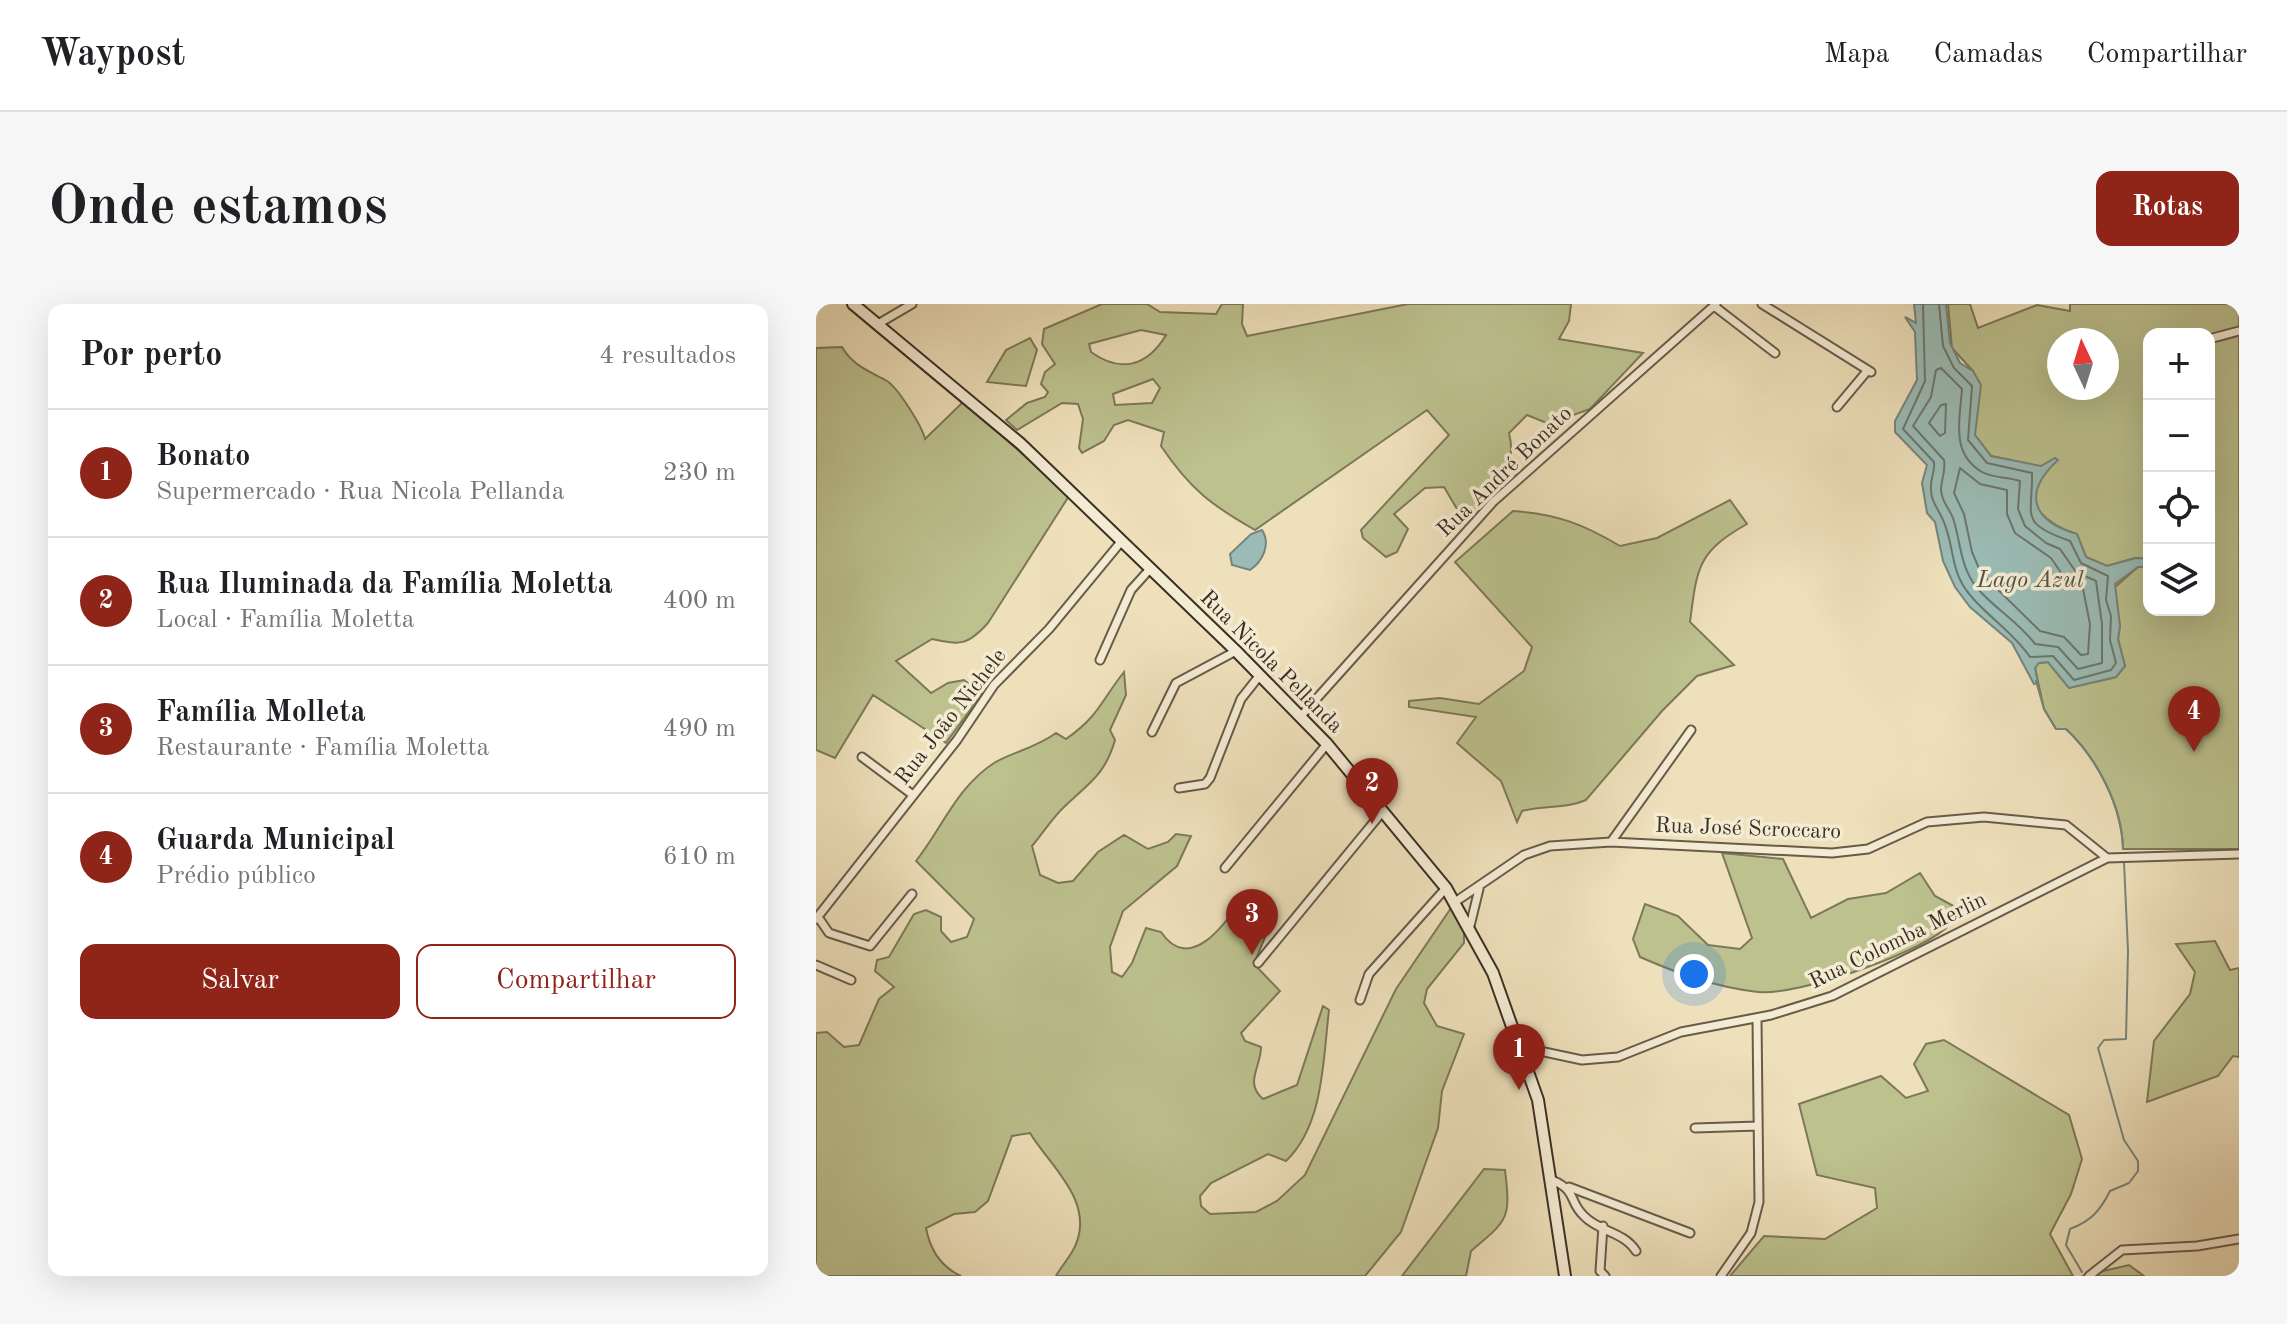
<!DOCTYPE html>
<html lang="pt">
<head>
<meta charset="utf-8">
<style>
  :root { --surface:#fff; --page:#f6f6f6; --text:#202124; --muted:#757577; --line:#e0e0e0; --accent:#8f2418 }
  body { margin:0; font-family:"Old Standard TT",serif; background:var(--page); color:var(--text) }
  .controls { position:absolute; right:24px; top:24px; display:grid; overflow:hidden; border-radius:16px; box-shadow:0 8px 32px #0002 }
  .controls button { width:72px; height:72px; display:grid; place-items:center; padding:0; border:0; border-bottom:2px solid var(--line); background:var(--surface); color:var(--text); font:40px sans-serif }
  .compass { position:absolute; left:1231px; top:24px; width:72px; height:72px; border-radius:50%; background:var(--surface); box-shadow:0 8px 32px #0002; rotate:356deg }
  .you { position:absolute; left:878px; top:670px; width:28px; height:28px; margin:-20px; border:6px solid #fff; border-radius:50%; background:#1a73e8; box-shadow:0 0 0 12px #1a73e833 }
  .badge { display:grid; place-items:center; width:52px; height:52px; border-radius:50%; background:var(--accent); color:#fff; font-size:26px; font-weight:700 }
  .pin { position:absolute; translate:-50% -66px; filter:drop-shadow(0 2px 4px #0008) }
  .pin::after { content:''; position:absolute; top:42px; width:28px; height:24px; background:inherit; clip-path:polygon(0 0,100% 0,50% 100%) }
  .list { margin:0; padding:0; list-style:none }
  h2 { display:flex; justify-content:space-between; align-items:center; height:104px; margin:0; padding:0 32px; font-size:34px }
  h2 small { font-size:26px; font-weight:400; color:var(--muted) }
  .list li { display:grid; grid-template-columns:52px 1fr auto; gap:24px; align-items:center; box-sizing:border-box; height:128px; padding:0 32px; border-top:2px solid var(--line) }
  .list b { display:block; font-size:30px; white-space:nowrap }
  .list p { margin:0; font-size:26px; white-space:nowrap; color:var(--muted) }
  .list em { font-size:26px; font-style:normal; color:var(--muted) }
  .actions { display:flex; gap:16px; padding:24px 32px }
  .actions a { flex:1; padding:18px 0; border:2px solid var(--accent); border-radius:16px; text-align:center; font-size:28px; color:var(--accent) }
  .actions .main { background:var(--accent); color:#fff }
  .icon { flex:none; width:44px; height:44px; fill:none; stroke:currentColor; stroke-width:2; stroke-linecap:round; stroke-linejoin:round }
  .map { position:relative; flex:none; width:1423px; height:972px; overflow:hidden; border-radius:16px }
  header { display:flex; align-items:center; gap:48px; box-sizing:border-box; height:112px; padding:0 40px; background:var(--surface); border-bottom:2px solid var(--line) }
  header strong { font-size:38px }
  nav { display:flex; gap:44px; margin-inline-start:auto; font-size:28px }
  .intro { display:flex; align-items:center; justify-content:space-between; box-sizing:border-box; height:192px; padding:0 48px }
  h1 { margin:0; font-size:56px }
  .button { padding:20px 36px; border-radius:16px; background:var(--accent); color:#fff; font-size:28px; font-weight:700 }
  main { display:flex; gap:48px; padding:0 48px }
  aside { flex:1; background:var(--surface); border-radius:16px; box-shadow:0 8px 32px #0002 }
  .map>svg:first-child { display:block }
  .green { fill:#bcc18e; stroke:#7c785a; stroke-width:2; fill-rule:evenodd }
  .water { fill:#9bbcb6; stroke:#75847c; stroke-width:2 }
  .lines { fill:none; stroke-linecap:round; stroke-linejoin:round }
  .shore { stroke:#6b766e; stroke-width:2 }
  .stream { stroke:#75847c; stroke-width:2 }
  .minor-casing { stroke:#685b4a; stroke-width:11 }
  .secondary-casing { stroke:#3b2f25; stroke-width:14 }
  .minor { stroke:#f4ebd3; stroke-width:7 }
  .secondary { stroke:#f4ebd3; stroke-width:10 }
  .labels { text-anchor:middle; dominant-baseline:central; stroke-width:7; stroke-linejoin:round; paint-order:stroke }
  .street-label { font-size:22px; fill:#3b2f25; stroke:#f4ebd3 }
  .water-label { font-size:24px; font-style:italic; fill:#535249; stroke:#f4ebd3 }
</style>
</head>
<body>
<header>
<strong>Waypost</strong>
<nav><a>Mapa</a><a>Camadas</a><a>Compartilhar</a></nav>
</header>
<div class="intro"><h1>Onde estamos</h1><a class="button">Rotas</a></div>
<main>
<aside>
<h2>Por perto<small>4 resultados</small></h2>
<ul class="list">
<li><span class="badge">1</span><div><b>Bonato</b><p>Supermercado · Rua Nicola Pellanda</p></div><em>230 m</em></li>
<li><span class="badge">2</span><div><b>Rua Iluminada da Família Moletta</b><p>Local · Família Moletta</p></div><em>400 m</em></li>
<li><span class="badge">3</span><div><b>Família Molleta</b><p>Restaurante · Família Moletta</p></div><em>490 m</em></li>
<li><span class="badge">4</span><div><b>Guarda Municipal</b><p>Prédio público</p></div><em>610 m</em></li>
</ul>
<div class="actions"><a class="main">Salvar</a><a>Compartilhar</a></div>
</aside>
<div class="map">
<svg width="1423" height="972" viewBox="0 0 1423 972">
  <rect width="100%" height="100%" fill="#eee0bb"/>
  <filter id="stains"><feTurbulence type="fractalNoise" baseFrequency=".0025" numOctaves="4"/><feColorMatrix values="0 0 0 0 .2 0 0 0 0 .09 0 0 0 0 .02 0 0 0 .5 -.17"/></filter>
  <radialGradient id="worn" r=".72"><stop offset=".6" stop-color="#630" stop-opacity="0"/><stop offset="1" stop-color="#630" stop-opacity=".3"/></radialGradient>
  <path class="green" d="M286 0H331L344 8 400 10 406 0H427L426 20 431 32 592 0H755L753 17 743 35 827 49 774 105 733 120 711 111 693 129C702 164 682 182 658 205H641L628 183 609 184 578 210 592 225 581 248 570 253 547 234 545 226 633 131 611 106 439 226C395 201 374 185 345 142L348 128 312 116 298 121 288 137 266 149 263 144 267 115 262 100 246 99 201 126 190 116 211 99 229 93 232 88 225 80 229 68 239 60 226 40 228 25ZM325 26 350 31C331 63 304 69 275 48L273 40ZM337 75 344 84 336 99 299 101 297 90Z
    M1132 0H1154L1162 24 1221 1 1254 7V0H1423V545H1307C1306 502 1281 454 1250 425H1240L1228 405 1219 364 1223 359 1232 358 1253 384 1300 373 1309 362 1302 335 1304 322 1298 284 1322 263H1333V306H1393V30H1333V255L1319 254 1291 262 1270 253 1261 230C1219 218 1213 191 1194 156L1175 152 1159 131 1157 67 1136 44ZM1243 36H1291V84H1243Z
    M214 34 221 46 210 82 171 78 190 46Z
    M26 43C37 62 53 67 71 77 82 84 106 122 109 135L148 97 253 192 172 319C151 342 145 341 116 335L80 357 115 389 132 379 148 376 166 390 130 439 57 391 19 454 0 446V44Z
    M914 196 931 220C881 248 881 264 874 318L918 361 881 372 846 407 770 496C750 505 728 501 706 507L701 518 685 477 641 439 660 413 593 403V397L624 394 663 400 708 367 716 343 639 258 697 207C741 210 767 220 804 242L841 234Z
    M308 368 310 391 294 426 299 436C289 471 273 479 249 502 237 513 227 529 216 542L224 571 242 579 257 577 282 548 308 531 332 545 352 538 360 530 375 532 361 562 307 607 294 643 296 668 306 673 316 659 330 624 345 628C374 671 410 619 428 593L436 617 451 628 438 660 464 687 425 729 429 737 445 743C445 763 428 779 447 795L481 781 507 702 513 706C507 755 508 821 470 857L452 850 395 879 384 892 385 902 394 910 440 908 461 897 489 871 580 685 637 601 648 619V639L611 685 608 699 621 722 648 730 626 787 622 824 585 928 549 972H240C246 961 256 951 260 940 278 896 233 861 214 829L196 832 172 897 159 908 138 910 110 924C114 945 125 963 145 972H0V729L11 728 28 743 43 741 63 695 78 683 59 667 61 656 73 653 98 610 110 606 125 613V627L135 638 151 633 158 615 100 557C126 524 141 483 178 459 196 448 218 445 240 429L250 435C283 412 285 397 308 368Z
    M906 549 967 555 995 614 1032 595 1070 589 1104 569 1119 592 1141 604C1138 610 1134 621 1129 625 1098 651 981 692 942 688 899 683 863 670 824 653L817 635 829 600 862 612 892 641 924 645 936 634Z
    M1399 637 1414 666 1423 664V753L1417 752 1402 772 1331 798 1338 737 1374 690 1379 668 1360 640Z
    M1128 736 1253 811 1266 855 1255 890 1234 930 1257 972H914L948 932 1009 935 1061 904 1059 884 1001 871 983 800 1065 772 1090 794 1112 787 1098 760 1110 740Z
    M668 865 689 866C695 915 692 916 655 947L650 972H586Z
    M1313 961 1328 972H1266Z"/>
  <path class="water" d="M1098 0H1130L1134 39 1144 59 1157 67 1165 81 1159 131 1175 152 1225 162 1239 154 1242 156C1206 189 1216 217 1261 230L1270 253 1291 262 1320 254 1333 255V263H1322L1299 280 1304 322 1302 335 1309 362 1300 373 1253 384 1232 358 1223 359 1219 364 1222 379 1218 380 1196 339 1154 303 1139 283 1127 257 1119 218 1111 209 1106 179 1111 161 1079 128V117L1101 76 1099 28 1089 13 1100 19Z
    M446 226C455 240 447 257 434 266L416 261 414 250 435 230Z"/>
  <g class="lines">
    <path class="shore" d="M1107 0 1109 77 1087 125 1118 158C1119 167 1115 174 1115 182 1114 197 1122 204 1127 216 1139 242 1133 266 1154 291 1173 314 1197 328 1214 353L1237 352 1258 376 1295 366 1300 359 1294 336 1295 312 1290 296 1292 272 1265 259 1254 237C1202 219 1217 212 1216 169L1171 159 1152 136 1156 82 1138 64 1127 42 1123 0
      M1125 64 1146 85C1144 115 1134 149 1166 168 1176 174 1193 173 1204 177L1202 205 1209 222 1230 239 1244 245 1260 268 1280 277 1286 320V359L1262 365 1242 343 1219 340C1203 318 1179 305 1161 284 1144 263 1145 239 1137 214 1133 204 1126 199 1125 186 1125 176 1130 167 1128 156L1097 122 1115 93 1120 66Z
      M1130 100 1129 129 1124 132 1113 119 1125 101Z
      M1144 164 1164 180 1191 186V210L1199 229 1235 254 1250 276 1267 285 1274 320 1272 350 1265 351 1248 333 1224 327 1165 269 1156 248 1148 210 1138 189Z"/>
    <path class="stream" d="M1220 377 1228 405 1240 425H1250C1281 454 1306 502 1307 545
      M1266 968 1250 941 1254 925C1275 917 1284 907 1294 887L1313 879 1322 867V857L1308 836 1282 744 1288 736 1310 735 1312 647 1308 558"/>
    <g class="minor-casing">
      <path id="minor" d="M946 0 1055 68
        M898 2 959 49
        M62 20 96 0
        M1393 35 1423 27
        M1021 103 1052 66
        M284 356 315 286 333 266
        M485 412 677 198 900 0
        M336 428 360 379 420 347
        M46 453 97 491
        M363 484 389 480 394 474 425 395 444 371
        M795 538 875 426
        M409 564 511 440
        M639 598 708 551 734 542 795 538 1016 549 1052 545 1111 518 1168 513 1250 521 1291 554
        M2 613 13 629 54 642 96 590
        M0 615 141 436 178 381 233 325 304 239
        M654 622 663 585
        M442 659 567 507
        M0 661 35 676
        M544 696 553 670 630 584
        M705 743 766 756 802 753 865 728 955 711 1016 692 1291 554 1423 550
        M879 824 942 822
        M736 876C762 887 752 897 768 912 783 928 807 927 820 947
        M753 883 874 929
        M787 922 784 967 789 972
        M905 972 935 929 943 898 941 714
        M1273 972 1306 946 1381 942 1423 935"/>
    </g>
    <g class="secondary-casing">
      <path id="secondary" d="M37 0 205 140 420 347 511 440 630 584 677 669 722 796 749 972"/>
    </g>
    <use href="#minor" class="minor"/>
    <use href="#secondary" class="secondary"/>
  </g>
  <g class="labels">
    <g class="street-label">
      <text transform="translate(689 168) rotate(-44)">Rua André Bonato</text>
      <text transform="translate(455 358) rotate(45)">Rua Nicola Pellanda</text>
      <text transform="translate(135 413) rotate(-52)">Rua João Nichele</text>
      <text transform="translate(932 525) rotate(2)">Rua José Scroccaro</text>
      <text transform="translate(1082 637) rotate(-26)">Rua Colomba Merlin</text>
    </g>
    <g class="water-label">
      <text x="1214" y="277">Lago Azul</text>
    </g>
  </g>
  <rect width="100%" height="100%" filter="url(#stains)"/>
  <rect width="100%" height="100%" fill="url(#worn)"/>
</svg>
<div class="controls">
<button>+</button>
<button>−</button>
<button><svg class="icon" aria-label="locate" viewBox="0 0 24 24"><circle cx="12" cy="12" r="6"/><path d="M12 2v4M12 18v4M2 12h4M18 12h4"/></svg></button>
<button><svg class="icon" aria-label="layers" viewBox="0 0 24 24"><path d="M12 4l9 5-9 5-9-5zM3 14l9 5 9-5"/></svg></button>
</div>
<svg class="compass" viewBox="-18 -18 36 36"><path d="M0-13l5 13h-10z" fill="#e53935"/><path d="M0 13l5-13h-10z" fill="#757577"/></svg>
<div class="you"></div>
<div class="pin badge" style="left:703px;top:786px">1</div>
<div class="pin badge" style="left:556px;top:520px">2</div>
<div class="pin badge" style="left:436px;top:651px">3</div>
<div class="pin badge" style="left:1378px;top:448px">4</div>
</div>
</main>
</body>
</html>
